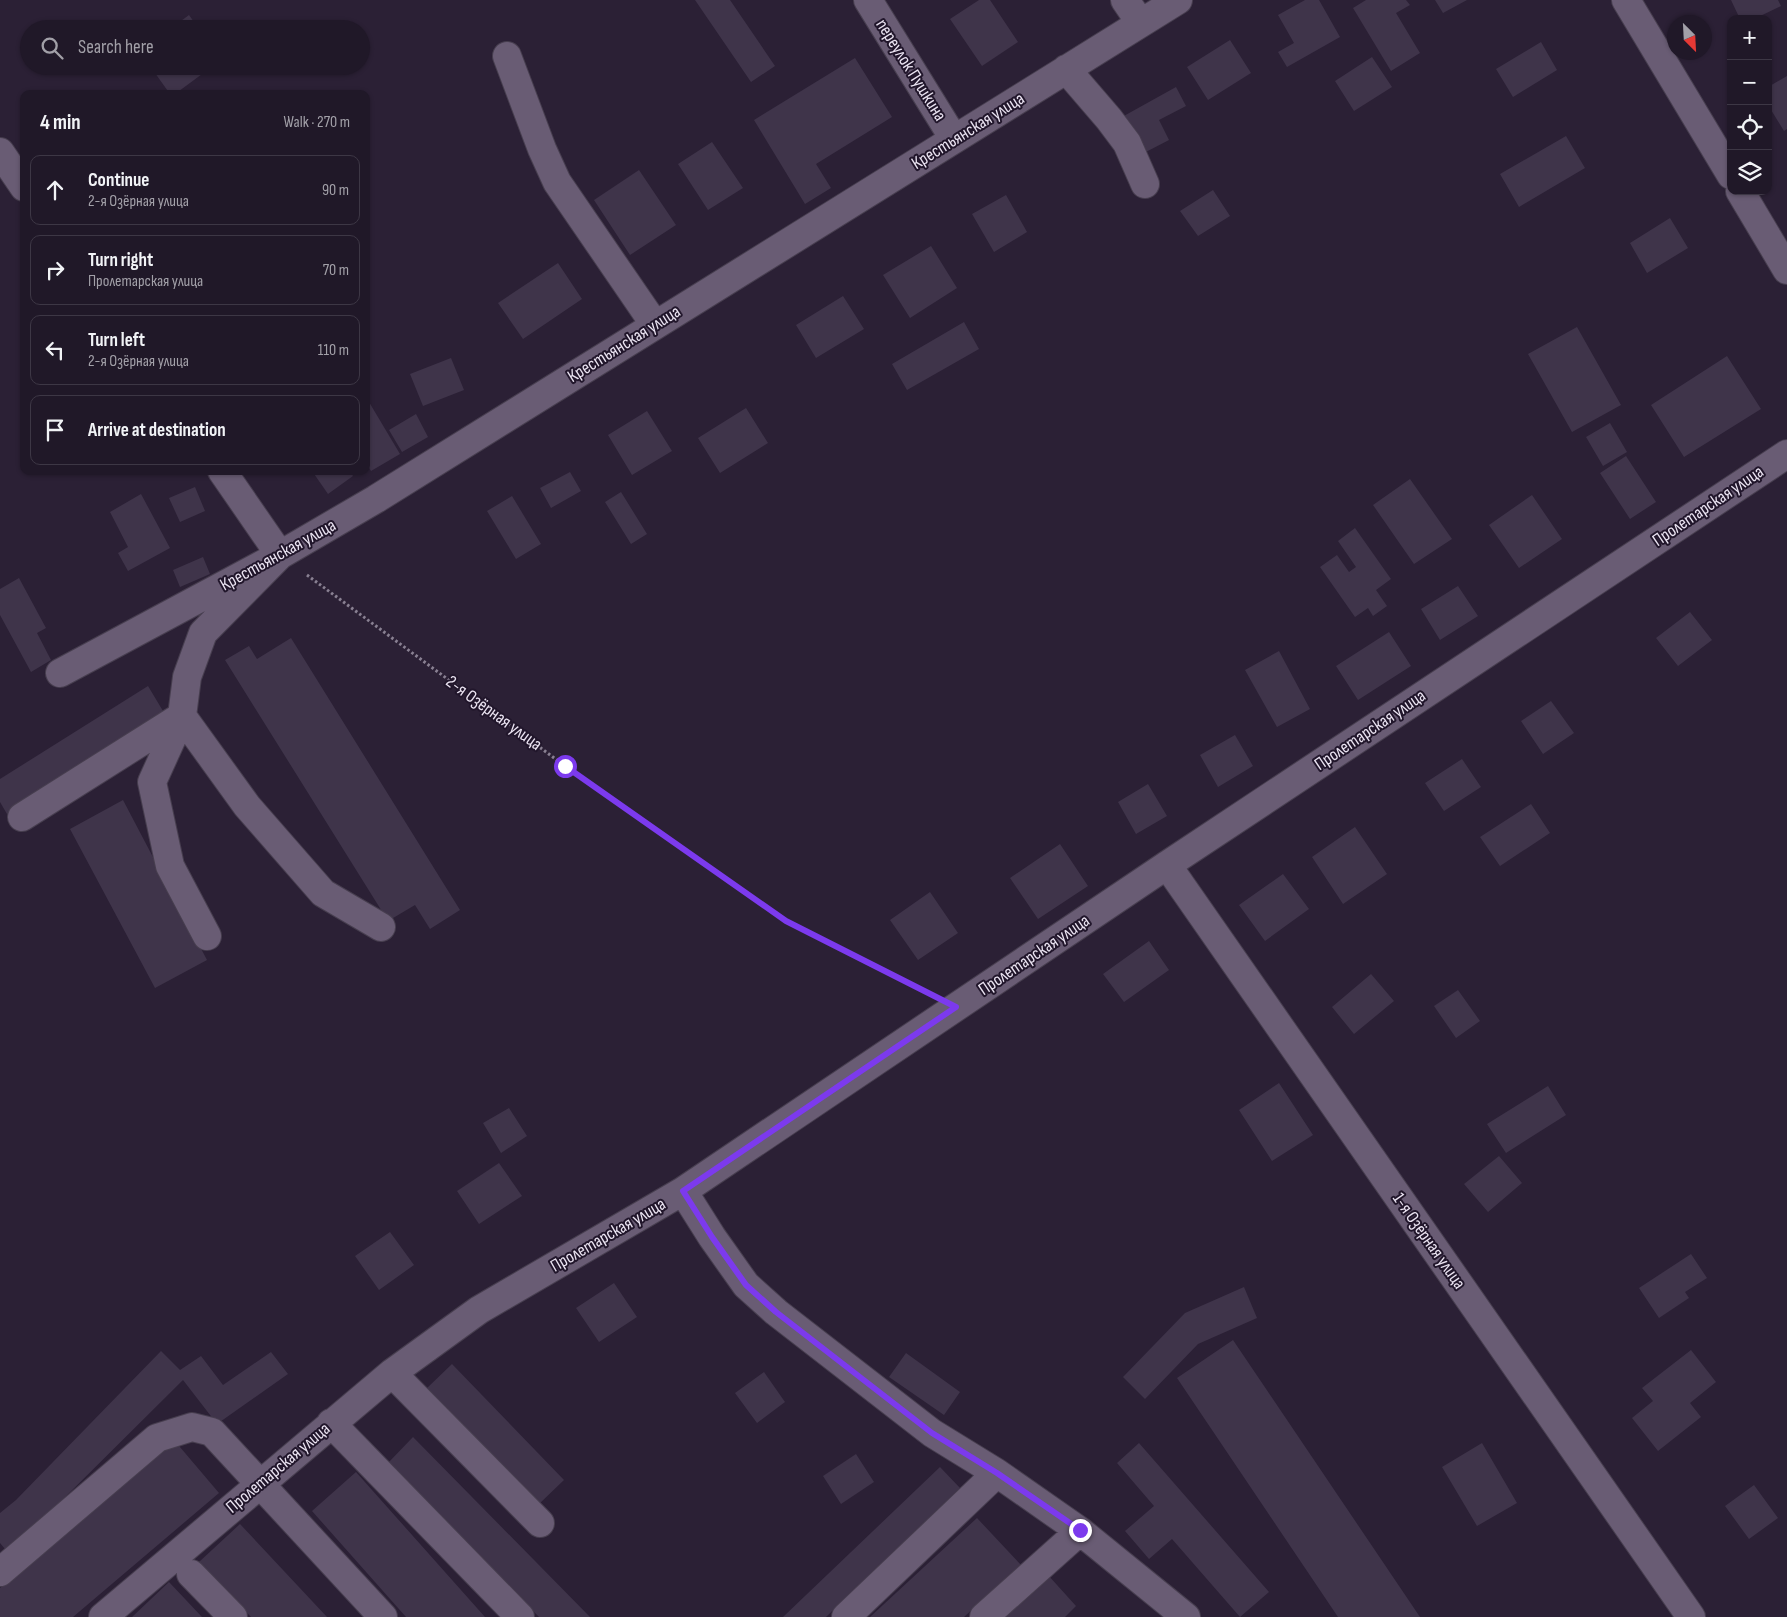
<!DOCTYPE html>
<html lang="en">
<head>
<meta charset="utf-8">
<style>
  :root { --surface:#201828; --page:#2d2534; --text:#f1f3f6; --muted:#a2a0a8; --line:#3d3745 }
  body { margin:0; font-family:"Sofia Sans Condensed",sans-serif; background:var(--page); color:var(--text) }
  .controls { position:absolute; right:15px; top:15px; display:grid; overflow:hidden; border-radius:10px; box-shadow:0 1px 4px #0004 }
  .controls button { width:45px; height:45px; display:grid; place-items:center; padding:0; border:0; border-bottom:1px solid var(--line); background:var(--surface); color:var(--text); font:25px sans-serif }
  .compass { position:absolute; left:1667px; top:15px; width:45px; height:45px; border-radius:50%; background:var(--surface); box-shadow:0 1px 4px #0004; rotate:156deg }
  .stop { position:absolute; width:15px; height:15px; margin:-11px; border:4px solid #7c3aed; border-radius:50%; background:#fff }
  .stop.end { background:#7c3aed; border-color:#fff; box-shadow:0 1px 5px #0008 }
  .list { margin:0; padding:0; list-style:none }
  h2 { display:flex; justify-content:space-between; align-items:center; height:65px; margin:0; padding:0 20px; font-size:21px }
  h2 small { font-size:16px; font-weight:400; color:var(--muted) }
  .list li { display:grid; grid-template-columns:32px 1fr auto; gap:15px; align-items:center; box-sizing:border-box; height:70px; margin:0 10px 10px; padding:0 10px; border:1px solid var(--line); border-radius:10px }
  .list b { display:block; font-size:19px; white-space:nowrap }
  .list p { margin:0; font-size:16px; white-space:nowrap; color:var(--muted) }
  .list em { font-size:16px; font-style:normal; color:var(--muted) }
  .icon { flex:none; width:28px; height:28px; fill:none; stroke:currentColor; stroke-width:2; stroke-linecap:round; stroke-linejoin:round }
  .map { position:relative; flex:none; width:1787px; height:1617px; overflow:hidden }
  .search { position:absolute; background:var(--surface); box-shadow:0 1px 4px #0004; left:20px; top:20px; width:350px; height:55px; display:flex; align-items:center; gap:12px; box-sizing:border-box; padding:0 18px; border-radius:28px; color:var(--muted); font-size:19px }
  .panel { position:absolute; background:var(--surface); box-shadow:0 1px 4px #0004; left:20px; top:90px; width:350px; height:385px; border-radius:10px }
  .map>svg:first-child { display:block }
  .building { fill:#3f344a }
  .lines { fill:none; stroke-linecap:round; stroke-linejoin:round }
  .minor-casing { stroke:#473e4f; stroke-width:30 }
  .path { stroke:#898092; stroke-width:3; stroke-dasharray:2.5 2.5; stroke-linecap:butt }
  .minor { stroke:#695c74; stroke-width:28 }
  .route { stroke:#7c3aed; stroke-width:6 }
  .labels { text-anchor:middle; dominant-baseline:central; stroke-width:4; stroke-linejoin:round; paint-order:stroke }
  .street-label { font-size:18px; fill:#ebe4f2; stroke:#21162b }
</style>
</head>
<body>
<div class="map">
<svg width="1787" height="1617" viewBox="0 0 1787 1617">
  <rect width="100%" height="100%" fill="#2b2035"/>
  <path class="building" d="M695 0H730L775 66 751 82Z
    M979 0H990L1018 42 982 66 950 19Z
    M1305 0H1319L1340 37 1287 67 1278 52 1294 43 1278 15Z
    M1366 0H1406L1410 5 1396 13 1420 53 1391 71 1353 8Z
    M1435 0H1467L1443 13Z
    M1731 0H1778L1781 6 1754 19H1740Z
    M189 15 199 29H170Z
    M1230 40 1251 73 1208 100 1187 67Z
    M1541 42 1557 70 1513 97 1496 69Z
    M1372 57 1392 87 1354 111 1335 81Z
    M855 58 892 117 816 164 831 188 805 204 754 120Z
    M150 66H213L175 94H170Z
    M1787 76V129L1784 131 1768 105V87Z
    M1176 87 1186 106 1159 120 1169 140 1142 154 1122 117Z
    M1566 136 1585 168 1519 207 1500 174Z
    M712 142 743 188 708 210 678 164Z
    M639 170 676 225 630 255 594 200Z
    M1213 190 1230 216 1198 236 1180 211Z
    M1006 195 1027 232 994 252 972 214Z
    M1670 218 1688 248 1647 273 1630 243Z
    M931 246 957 288 910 318 883 275Z
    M558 263 582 299 523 339 498 303Z
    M843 296 864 329 816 358 796 325Z
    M964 322 979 349 907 390 892 364Z
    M1577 327 1621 405 1572 432 1528 354Z
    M1727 356 1761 409 1684 457 1651 405Z
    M451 358 464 390 423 406 410 374Z
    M369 402 400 454 371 471 366 463V403Z
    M746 408 768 443 720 473 698 438Z
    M647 411 672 451 632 475 608 435Z
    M416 414 428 437 402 452 389 430Z
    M1610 423 1627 452 1603 466 1586 437Z
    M1626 456 1656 502 1630 519 1600 473Z
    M312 471H350L353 476 328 494Z
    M570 472 581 491 551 508 540 488Z
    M1410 479 1452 539 1414 564 1373 505Z
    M195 487 205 511 180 522 169 498Z
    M621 492 647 534 631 544 605 502Z
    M141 494 170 548 128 571 118 553 128 547 110 512Z
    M1532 495 1562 539 1519 568 1489 525Z
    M512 496 541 544 516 559 487 511Z
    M1355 528 1391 579 1376 590 1387 606 1373 616 1368 608 1355 617 1320 567 1337 555 1349 572 1356 567 1338 541Z
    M203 557 210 574 180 587 173 570Z
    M19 578 46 628 37 633 51 660 31 672 0 615V589Z
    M1458 586 1478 616 1440 640 1421 609Z
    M1690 612 1712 640 1678 666 1656 638Z
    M1389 632 1411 666 1358 700 1336 666Z
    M291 638 460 910 430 929 415 905 388 921 225 660 249 646 257 659Z
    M1279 651 1310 709 1277 727 1245 670Z
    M148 686 166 716 7 814 0 802V779Z
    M1551 701 1574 733 1543 754 1521 721Z
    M1235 735 1253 766 1218 787 1200 755Z
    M1462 759 1481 787 1444 811 1425 783Z
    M1148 784 1167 816 1136 834 1118 802Z
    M123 800 207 960 155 988 70 829Z
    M1531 804 1550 833 1500 866 1480 837Z
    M1355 827 1387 874 1343 904 1312 857Z
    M1060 844 1088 886 1038 919 1010 878Z
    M1283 874 1309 909 1265 941 1239 905Z
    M930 892 958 933 918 960 890 920Z
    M1149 941 1169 970 1124 1002 1103 974Z
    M1371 974 1394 1001 1354 1034 1332 1007Z
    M1458 990 1480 1021 1456 1038 1434 1006Z
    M1279 1083 1313 1135 1272 1161 1239 1110Z
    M1548 1086 1566 1115 1506 1153 1487 1124Z
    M509 1108 527 1136 501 1153 483 1123Z
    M1499 1156 1522 1183 1488 1212 1464 1184Z
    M499 1163 522 1196 479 1224 457 1191Z
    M390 1232 414 1265 379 1290 355 1256Z
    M1691 1254 1707 1278 1685 1292 1689 1298 1659 1318 1639 1288Z
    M614 1283 637 1317 599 1342 576 1308Z
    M1244 1287 1257 1318 1198 1344 1145 1399 1123 1377 1185 1313Z
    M1233 1340 1420 1617H1338L1177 1378Z
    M1691 1350 1716 1382 1690 1403 1701 1417 1658 1451 1632 1418 1653 1401 1642 1388Z
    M161 1351 180 1370 201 1356 223 1385 271 1352 288 1374 217 1424 183 1380 37 1525 5 1549 0 1543V1513L16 1500Z
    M906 1353 960 1392 944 1415 889 1377Z
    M452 1364 564 1480 538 1505 426 1389Z
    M764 1372 785 1402 757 1423 735 1393Z
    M413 1437 590 1617H539L388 1463Z
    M174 1440 219 1493 73 1617H0V1588Z
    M1139 1443 1269 1592 1240 1617 1172 1539 1149 1559 1125 1531 1154 1506 1117 1463Z
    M1482 1443 1517 1503 1477 1526 1442 1467Z
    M856 1454 874 1482 841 1504 823 1476Z
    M940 1467 960 1488 826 1617H783Z
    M356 1472 485 1617H406L312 1511Z
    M1754 1485 1778 1518 1749 1539 1725 1506Z
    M977 1518 1021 1565 964 1617H870Z
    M240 1524 327 1617H251L199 1562Z
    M1048 1575 1076 1606 1065 1617H1002Z
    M169 1582 202 1617H132Z"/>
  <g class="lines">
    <g class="minor-casing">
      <path id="minor" d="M868 0 954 139
        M1125 0 1140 22
        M1626 0 1731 175
        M507 56 542 149 557 182 655 325
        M1066 69 1109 119 1127 143 1145 184
        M0 152 24 187
        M1740 191 1787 270
        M60 673 280 555 376 499 1178 0
        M22 817 182 716 247 806 323 893 381 927
        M1167 865 1691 1617
        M207 936 170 866 152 782 182 716 187 677 203 633 280 555 222 471
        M683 1191 712 1237 746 1285 776 1312 932 1433 997 1473 1080 1531 1186 1617
        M392 1373 540 1523
        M331 1423 520 1617
        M0 1572 157 1438 192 1427 212 1432 383 1617
        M191 1574 233 1617
        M103 1617 392 1373 479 1310 683 1191 1167 865 1787 454
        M846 1617 997 1473
        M984 1617 1080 1531"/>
    </g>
    <path class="path" d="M307 575 565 766 786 921 924 991"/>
    <use href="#minor" class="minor"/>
  </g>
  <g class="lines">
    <path class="route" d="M565 766 786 921 956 1007 683 1191 712 1237 746 1285 776 1312 932 1433 997 1473 1080 1530"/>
  </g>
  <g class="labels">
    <g class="street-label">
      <text transform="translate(911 70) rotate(58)">переулок Пушкина</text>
      <text transform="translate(968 131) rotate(-32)">Крестьянская улица</text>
      <text transform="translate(624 344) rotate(-32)">Крестьянская улица</text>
      <text transform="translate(1708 506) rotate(-34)">Пролетарская улица</text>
      <text transform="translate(278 555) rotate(-29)">Крестьянская улица</text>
      <text transform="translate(494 713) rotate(36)">2-я Озёрная улица</text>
      <text transform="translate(1370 730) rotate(-34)">Пролетарская улица</text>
      <text transform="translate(1034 955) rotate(-34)">Пролетарская улица</text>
      <text transform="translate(608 1235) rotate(-30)">Пролетарская улица</text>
      <text transform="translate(1429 1241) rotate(55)">1-я Озёрная улица</text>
      <text transform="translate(278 1468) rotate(-40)">Пролетарская улица</text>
    </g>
  </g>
</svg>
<div class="controls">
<button>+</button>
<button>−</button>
<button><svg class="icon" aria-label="locate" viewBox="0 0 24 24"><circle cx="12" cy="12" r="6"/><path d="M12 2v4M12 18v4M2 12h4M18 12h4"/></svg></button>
<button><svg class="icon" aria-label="layers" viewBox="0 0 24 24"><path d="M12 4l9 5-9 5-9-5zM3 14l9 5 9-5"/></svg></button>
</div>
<svg class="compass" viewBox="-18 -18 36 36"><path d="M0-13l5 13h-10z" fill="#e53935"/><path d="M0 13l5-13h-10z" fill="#a2a0a8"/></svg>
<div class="stop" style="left:565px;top:766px"></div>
<div class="stop end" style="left:1080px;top:1530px"></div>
<div class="search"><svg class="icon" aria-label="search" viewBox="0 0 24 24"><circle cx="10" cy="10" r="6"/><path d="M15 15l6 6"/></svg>Search here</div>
<section class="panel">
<h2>4 min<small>Walk · 270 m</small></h2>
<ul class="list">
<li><svg class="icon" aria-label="ahead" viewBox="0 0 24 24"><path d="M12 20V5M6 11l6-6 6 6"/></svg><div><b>Continue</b><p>2-я Озёрная улица</p></div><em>90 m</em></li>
<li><svg class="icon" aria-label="right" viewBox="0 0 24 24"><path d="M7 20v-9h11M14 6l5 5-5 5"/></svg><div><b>Turn right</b><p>Пролетарская улица</p></div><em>70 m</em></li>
<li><svg class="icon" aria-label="left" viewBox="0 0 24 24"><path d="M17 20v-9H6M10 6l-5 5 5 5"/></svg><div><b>Turn left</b><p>2-я Озёрная улица</p></div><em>110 m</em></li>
<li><svg class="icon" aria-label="arrive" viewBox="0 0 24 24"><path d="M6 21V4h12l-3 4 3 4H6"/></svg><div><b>Arrive at destination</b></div></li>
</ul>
</section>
</div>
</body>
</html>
